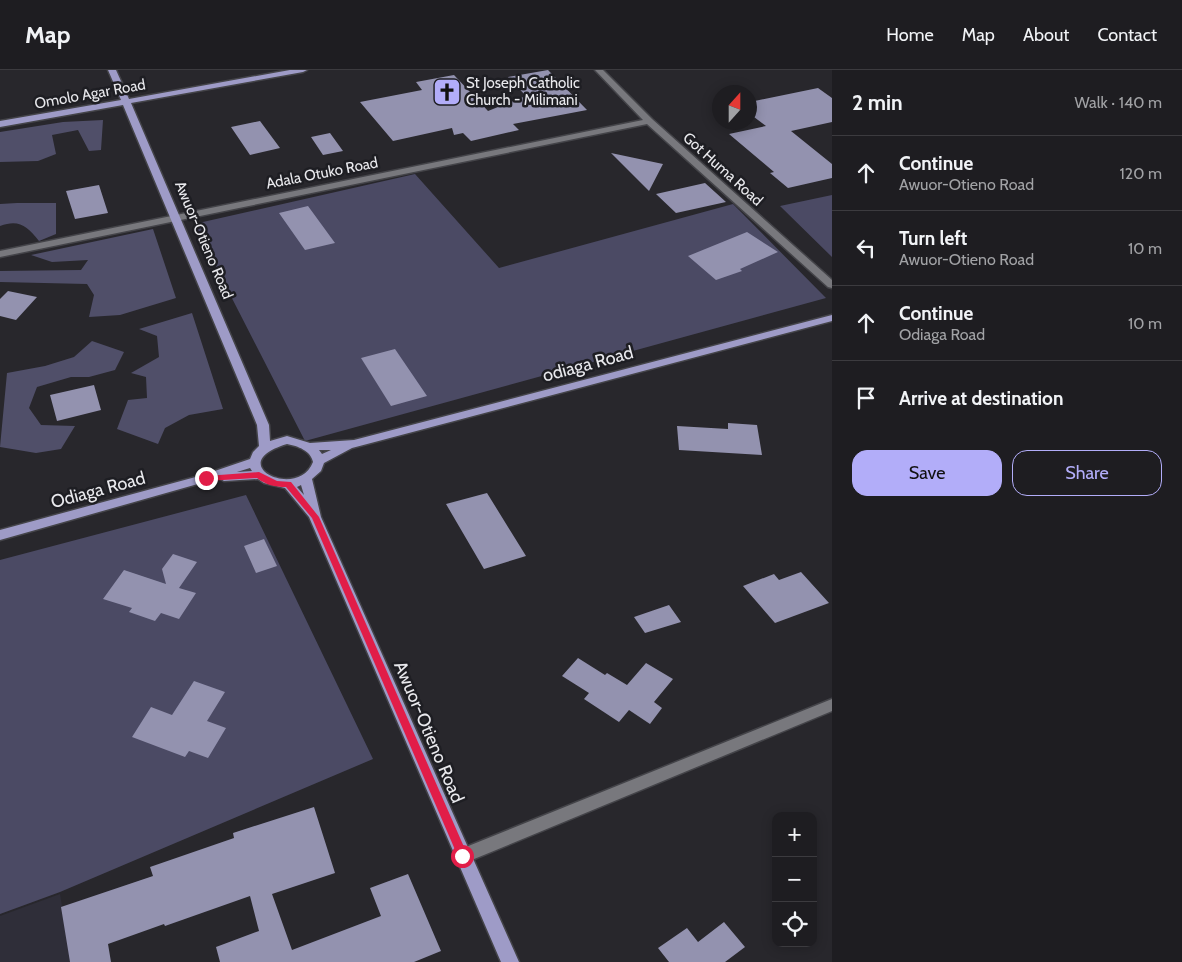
<!DOCTYPE html>
<html lang="en">
<head>
<meta charset="utf-8">
<style>
  :root { --surface:#1e1d21; --page:#2b2a2e; --text:#f1f3f6; --muted:#a1a2a5; --line:#3c3b3f; --accent:#b2adf9 }
  body { margin:0; font-family:Cabin,sans-serif; background:var(--page); color:var(--text) }
  .controls { position:absolute; right:15px; bottom:15px; display:grid; overflow:hidden; border-radius:10px; box-shadow:0 2px 12px #0003 }
  .controls button { width:45px; height:45px; display:grid; place-items:center; padding:0; border:0; border-bottom:1px solid var(--line); background:var(--surface); color:var(--text); font:25px sans-serif }
  .compass { position:absolute; left:712px; top:15px; width:45px; height:45px; border-radius:50%; background:var(--surface); box-shadow:0 2px 12px #0003; rotate:21deg }
  .stop { position:absolute; width:15px; height:15px; margin:-11px; border:4px solid #e11d48; border-radius:50%; background:#fff }
  .stop.end { background:#e11d48; border-color:#fff; box-shadow:0 1px 5px #0008 }
  .list { margin:0; padding:0; list-style:none }
  h2 { display:flex; justify-content:space-between; align-items:center; height:65px; margin:0; padding:0 20px; font-size:21px }
  h2 small { font-size:16px; font-weight:400; color:var(--muted) }
  .list li { display:grid; grid-template-columns:32px 1fr auto; gap:15px; align-items:center; box-sizing:border-box; height:75px; padding:0 20px; border-top:1px solid var(--line) }
  .list b { display:block; font-size:19px; white-space:nowrap }
  .list p { margin:0; font-size:16px; white-space:nowrap; color:var(--muted) }
  .list em { font-size:16px; font-style:normal; color:var(--muted) }
  .actions { display:flex; gap:10px; padding:15px 20px }
  .actions a { flex:1; padding:11px 0; border:1px solid var(--accent); border-radius:15px; text-align:center; font-size:18px; color:var(--accent) }
  .actions .main { background:var(--accent); color:#111 }
  .icon { flex:none; width:28px; height:28px; fill:none; stroke:currentColor; stroke-width:2; stroke-linecap:round; stroke-linejoin:round }
  .map { position:relative; flex:none; width:832px; height:892px; overflow:hidden }
  header { display:flex; align-items:center; gap:30px; box-sizing:border-box; height:70px; padding:0 25px; background:var(--surface); border-bottom:1px solid var(--line) }
  header strong { font-size:24px }
  nav { display:flex; gap:28px; margin-inline-start:auto; font-size:18px }
  main { display:flex }
  aside { flex:1; background:var(--surface) }
  .map>svg:first-child { display:block }
  .built { fill:#2f2e39 }
  .green { fill:#4b4a64 }
  .forest { fill:#504f69 }
  .building { fill:#9392af }
  .lines { fill:none; stroke-linecap:round; stroke-linejoin:round }
  .minor-casing { stroke:#444449; stroke-width:3 }
  .major-casing { stroke:#444449; stroke-width:3 }
  .minor { fill:#78787d; fill-rule:evenodd }
  .major { fill:#9e9bc7; fill-rule:evenodd }
  .route { fill:#e11d48 }
  .labels { text-anchor:middle; dominant-baseline:central; stroke-width:5; stroke-linejoin:round; paint-order:stroke }
  .far-poi-label { font-size:15px; fill:#e9e9ed; stroke:#1e1e23; text-anchor:start }
  .far-street-label { font-size:15px; fill:#e9e9ed; stroke:#1e1e23 }
  .street-label { font-size:18px; fill:#e9e9ed; stroke:#1e1e23 }
</style>
</head>
<body>
<header>
<strong>Map</strong>
<nav><a>Home</a><a>Map</a><a>About</a><a>Contact</a></nav>
</header>
<main>
<div class="map">
<svg width="832" height="892" viewBox="0 0 832 892">
  <rect width="100%" height="100%" fill="#28272c"/>
  <path class="built" d="M60 824 71 892H0V846Z"/>
  <path class="green" d="M415 104 499 198 733 134 826 228 305 371 194 154Z
    M832 125V187L780 136Z
    M246 425 373 689 60 822 0 844V490Z"/>
  <path class="forest" d="M103 50 101 80 89 81 78 60 52 65 56 84 38 91 0 92V62L63 52Z
    M17 133H56V164L39 171C27 156 19 149 0 156V134Z
    M153 159 176 228 120 245 89 247 94 225 87 214 0 212V201L81 200 88 190 52 192 31 185Z
    M192 243 223 339 189 345 165 358 158 374 117 359 128 330 147 328 146 307 131 303 159 287 157 266 139 259Z
    M92 271 124 282 115 300 89 307H71L37 317 29 338 41 355 75 356 61 379 36 383 0 377 7 303 45 296 74 287Z"/>
  <path class="building" d="M548 0 587 40 513 54 519 60 471 71 463 63 454 65 452 58 393 71 360 32 422 20 416 12 454 5 488 41 526 26 508 7Z
    M818 18 832 28V52L791 61 832 94V108L788 118 770 103 774 102 729 64 766 56 750 44V32Z
    M260 51 280 78 250 85 231 57Z
    M330 63 343 81 323 85 311 67Z
    M611 83 663 94 649 121Z
    M705 113 726 132 676 143 656 124Z
    M99 115 108 143 75 149 66 121Z
    M308 136 335 173 305 180 279 143Z
    M747 162 778 182 740 199 742 201 716 210 688 186Z
    M8 221 37 227 16 250 0 246V229Z
    M395 279 427 326 391 336 361 288Z
    M94 315 101 340 57 351 50 325Z
    M728 353 757 355 762 385 679 380 677 356 728 359Z
    M487 423 526 486 484 499 446 434Z
    M264 469 277 496 256 503 244 476Z
    M173 484 197 492 179 518 196 523 179 549 161 543 155 551 129 542 132 538 103 529 124 500 166 514 162 499Z
    M801 502 829 533 775 553 743 516 774 504 779 510Z
    M669 535 681 552 645 563 634 547Z
    M578 588 605 605 607 603 627 615 646 593 673 609 654 632 662 638 650 654 629 640 619 652 584 629 589 623 562 606Z
    M194 611 225 622 207 651 226 658 208 688 189 681 185 687 132 667 151 637 172 645Z
    M314 737 335 803 272 824 292 880 381 846 370 818 408 804 441 881 414 892H220L216 877 259 861 250 826 165 856 164 854 108 874 111 892H70L61 837 153 806 150 797 234 768 233 763Z
    M724 852 745 877 725 892H669L658 878 687 858 698 872Z"/>
  <g class="lines">
    <g class="minor-casing">
      <path id="minor" d="M595 0H603L652 49 832 210V218L828 217 647 54 0 187V181L643 50Z
        M832 629V641L462 794 456 791 454 786 456 781Z"/>
    </g>
    <g class="major-casing">
      <path id="major" d="M108 0H116L129 29 290 0H307L303 2 131 33 269 355 270 371 287 366 310 373 354 370 832 245V251L352 378 324 393 321 401 312 409 321 447 519 892H501L309 447 285 418 264 413 258 409 224 411 219 408 0 470V460L203 405 250 389 253 382 259 376 257 355 123 35 0 57V51L121 30ZM287 374C298 376 311 381 313 392 298 431 221 394 287 374ZM319 380H331L322 384ZM250 398 252 401 237 402ZM301 415 304 425 297 417Z"/>
    </g>
    <use href="#minor" class="minor"/>
    <use href="#major" class="major"/>
  </g>
  <path class="route" d="M259 402 277 411 291 412 319 447 468 786 466 789H459L312 448 286 417C275 417 266 415 257 408L206 411 202 408 206 406Z"/>
  <defs>
    <g id="church-square" transform="scale(1.4375)"><rect x="-9" y="-9" width="18" height="18" rx="4" fill="#b2adf9" stroke="#1e1e23"/><path d="M-1.2-6h2.4v3.5h3.3v2.4h-3.3V6h-2.4V-.1h-3.3v-2.4h3.3Z" fill="#111"/></g>
  </defs>
  <g fill-rule="evenodd">
    <use href="#church-square" x="447" y="22"/>
  </g>
  <g class="labels">
    <g class="far-poi-label">
      <text x="466" y="13">St Joseph Catholic<tspan x="466" dy="17">Church - Milimani</tspan></text>
    </g>
    <g class="far-street-label">
      <text transform="translate(90 24) rotate(-10)">Omolo Agar Road</text>
      <text transform="translate(723 99) rotate(42)">Got Huma Road</text>
      <text transform="translate(322 103) rotate(-11)">Adala Otuko Road</text>
      <text transform="translate(204 170) rotate(67)">Awuor-Otieno Road</text>
    </g>
    <g class="street-label">
      <text transform="translate(588 294) rotate(-15)">odiaga Road</text>
      <text transform="translate(98 420) rotate(-15)">Odiaga Road</text>
      <text transform="translate(429 662) rotate(67)">Awuor-Otieno Road</text>
    </g>
  </g>
</svg>
<div class="controls">
<button>+</button>
<button>−</button>
<button><svg class="icon" aria-label="locate" viewBox="0 0 24 24"><circle cx="12" cy="12" r="6"/><path d="M12 2v4M12 18v4M2 12h4M18 12h4"/></svg></button>
</div>
<svg class="compass" viewBox="-18 -18 36 36"><path d="M0-13l5 13h-10z" fill="#e53935"/><path d="M0 13l5-13h-10z" fill="#a1a2a5"/></svg>
<div class="stop" style="left:462px;top:786px"></div>
<div class="stop end" style="left:206px;top:408px"></div>
</div>
<aside>
<h2>2 min<small>Walk · 140 m</small></h2>
<ul class="list">
<li><svg class="icon" aria-label="ahead" viewBox="0 0 24 24"><path d="M12 20V5M6 11l6-6 6 6"/></svg><div><b>Continue</b><p>Awuor-Otieno Road</p></div><em>120 m</em></li>
<li><svg class="icon" aria-label="left" viewBox="0 0 24 24"><path d="M17 20v-9H6M10 6l-5 5 5 5"/></svg><div><b>Turn left</b><p>Awuor-Otieno Road</p></div><em>10 m</em></li>
<li><svg class="icon" aria-label="ahead" viewBox="0 0 24 24"><path d="M12 20V5M6 11l6-6 6 6"/></svg><div><b>Continue</b><p>Odiaga Road</p></div><em>10 m</em></li>
<li><svg class="icon" aria-label="arrive" viewBox="0 0 24 24"><path d="M6 21V4h12l-3 4 3 4H6"/></svg><div><b>Arrive at destination</b></div></li>
</ul>
<div class="actions"><a class="main">Save</a><a>Share</a></div>
</aside>
</main>
</body>
</html>
